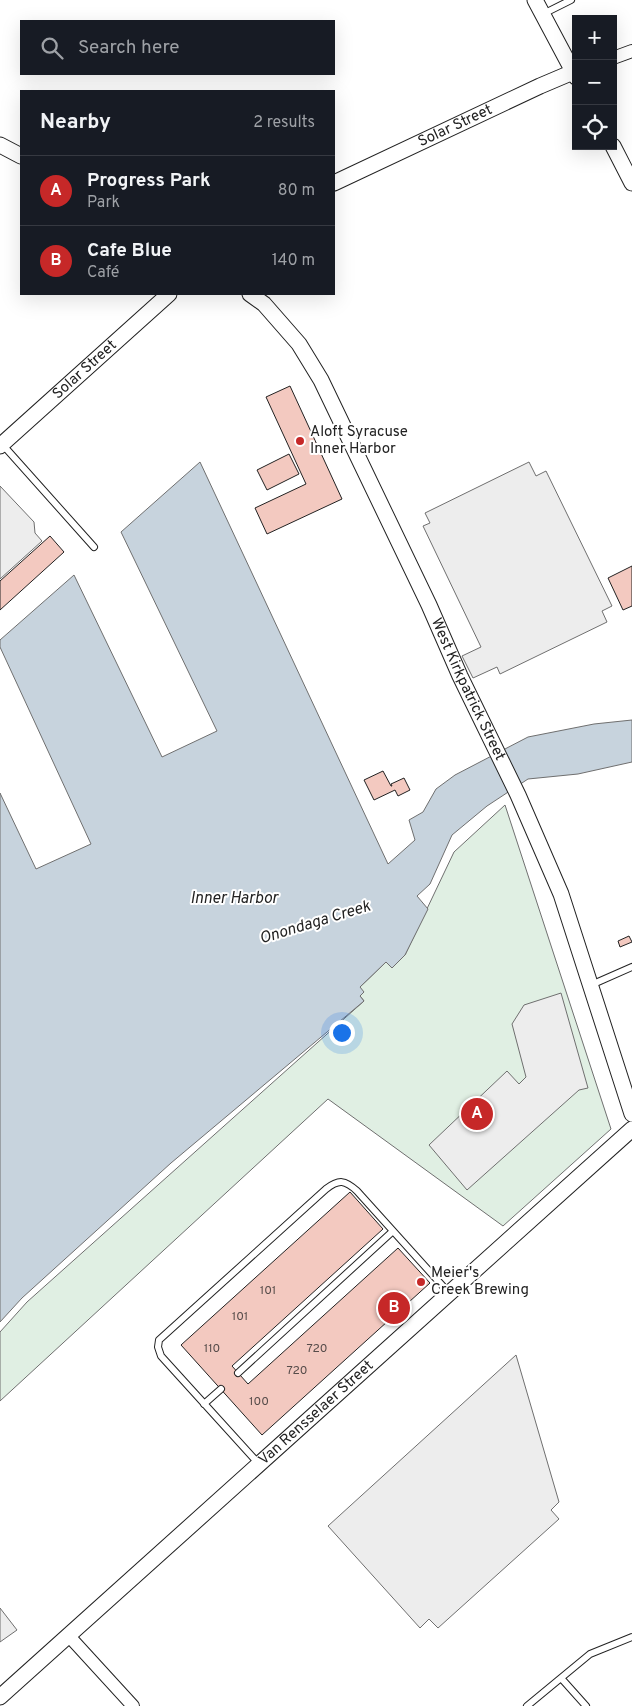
<!DOCTYPE html>
<html lang="en">
<head>
<meta charset="utf-8">
<style>
  :root { --surface:#171b24; --page:#20242c; --text:#f1f3f6; --muted:#9ea1a6; --line:#363941; --accent:#c62828 }
  body { margin:0; font-family:Overpass,sans-serif; background:var(--page); color:var(--text) }
  .controls { position:absolute; right:15px; top:15px; display:grid; overflow:hidden; border-radius:0px; box-shadow:0 5px 20px #0002 }
  .controls button { width:45px; height:45px; display:grid; place-items:center; padding:0; border:0; border-bottom:1px solid var(--line); background:var(--surface); color:var(--text); font:25px sans-serif }
  .you { position:absolute; left:341px; top:1032px; width:18px; height:18px; margin:-12px; border:4px solid #fff; border-radius:50%; background:#1a73e8; box-shadow:0 0 0 8px #1a73e833 }
  .badge { display:grid; place-items:center; width:32px; height:32px; border-radius:50%; background:var(--accent); color:#fff; font-size:16px; font-weight:700 }
  .pin { position:absolute; translate:-50% -50%; border:2px solid #fff; box-shadow:0 1px 5px #0006 }
  .list { margin:0; padding:0; list-style:none }
  h2 { display:flex; justify-content:space-between; align-items:center; height:65px; margin:0; padding:0 20px; font-size:21px }
  h2 small { font-size:16px; font-weight:400; color:var(--muted) }
  .list li { display:grid; grid-template-columns:32px 1fr auto; gap:15px; align-items:center; box-sizing:border-box; height:70px; padding:0 20px; border-top:1px solid var(--line) }
  .list b { display:block; font-size:19px; white-space:nowrap }
  .list p { margin:0; font-size:16px; white-space:nowrap; color:var(--muted) }
  .list em { font-size:16px; font-style:normal; color:var(--muted) }
  .icon { flex:none; width:28px; height:28px; fill:none; stroke:currentColor; stroke-width:2; stroke-linecap:round; stroke-linejoin:round }
  .map { position:relative; flex:none; width:632px; height:1706px; overflow:hidden }
  .search { position:absolute; background:var(--surface); box-shadow:0 5px 20px #0002; left:20px; top:20px; width:315px; height:55px; display:flex; align-items:center; gap:12px; box-sizing:border-box; padding:0 18px; border-radius:0px; color:var(--muted); font-size:19px }
  .panel { position:absolute; background:var(--surface); box-shadow:0 5px 20px #0002; left:20px; top:90px; width:315px; height:205px; border-radius:0px }
  .map>svg:first-child { display:block }
  .green { fill:#e0efe3; stroke:#6f6f6f }
  .parking { fill:#ededed; stroke:#6f6f6f }
  .water { fill:#c7d3dd; stroke:#6f6f6f }
  .building { fill:#f3c9c0; stroke:#222 }
  .lines { fill:none; stroke-linecap:round; stroke-linejoin:round }
  .service-casing { stroke:#222; stroke-width:8 }
  .minor-casing { stroke:#222; stroke-width:14 }
  .tertiary-casing { stroke:#222; stroke-width:17 }
  .service { stroke:#fff; stroke-width:6 }
  .minor { stroke:#fff; stroke-width:12 }
  .tertiary { stroke:#fff; stroke-width:15 }
  .poi-dot { fill:#c62828; stroke:#fff; stroke-width:2 }
  .labels { text-anchor:middle; dominant-baseline:central; stroke-width:4; stroke-linejoin:round; paint-order:stroke }
  .number-label { font-size:12px; fill:#564c4a }
  .street-label { font-size:15px; fill:#222; stroke:#fff }
  .poi-label { font-size:15px; fill:#222; stroke:#fff; text-anchor:start }
  .water-label { font-size:16px; font-style:italic; fill:#222; stroke:#fff }
</style>
</head>
<body>
<div class="map">
<svg width="632" height="1706" viewBox="0 0 632 1706">
  <rect width="100%" height="100%" fill="#fff"/>
  <path class="green" d="M505 805 611 1129 503 1226 328 1099 0 1401V1332L27 1302 364 1001 360 996V987L386 962 405 955 454 852Z"/>
  <path class="parking" d="M529 462 536 476 546 471 612 606 602 611 607 622 500 674 497 667 473 678 462 656 481 647 423 526 430 523 425 513Z
    M0 486 34 522 35 533 42 541 0 579Z
    M561 993 588 1088 579 1090 467 1190 429 1145 507 1071 519 1084 526 1077 512 1024 524 1005Z
    M516 1355 559 1502 551 1510 559 1519 438 1628 429 1619 420 1628 328 1526Z
    M0 1608 17 1630 0 1642Z"/>
  <path class="water" d="M200 462 388 864 415 840 409 820 423 812 436 789 455 775 528 737 594 724 632 720V762L578 774 528 779 487 806 452 835 430 884 417 896 428 909 405 955 392 968 386 962 360 987 364 992 360 996 364 1001 171 1163 22 1298 0 1322V793L36 869 91 844 0 647V640L74 575 162 757 217 731 121 532Z"/>
  <path class="building" d="M290 386 342 499 267 534 255 508 306 484 266 397Z
    M289 454 299 474 267 490 257 470Z
    M50 536 64 552 0 610V581Z
    M632 566V606L623 610 608 578Z
    M383 771 391 786H392L391 784 404 778 410 790 398 796 395 790 374 800 364 780Z
    M629 936 632 942 620 947 618 941Z
    M350 1192 383 1229 232 1366 248 1384 398 1248 430 1283 262 1435 181 1345Z"/>
  <g class="lines">
    <g class="service-casing">
      <path id="service" d="M543 14 571 0
        M2 444 94 547
        M591 985 632 967
        M238 1373 393 1231
        M204 1404 221 1389
        M259 1464 161 1356 158 1347 159 1340 326 1189C339 1179 345 1180 357 1191L449 1293
        M561 1678 586 1706
        M527 1706 590 1654 632 1637"/>
    </g>
    <g class="minor-casing">
      <path id="minor" d="M613 58 632 51
        M68 1635 133 1706"/>
    </g>
    <g class="tertiary-casing">
      <g id="tertiary">
        <path d="M535 0 576 77"/>
        <path d="M0 145 21 156"/>
        <path d="M613 146 632 183"/>
        <path id="s1" d="M334 183 540 86 573 72"/>
        <path id="s2" d="M250 294 264 304 299 344 321 380 429 605 460 676 518 795 561 894 632 1114"/>
        <path id="s3" d="M0 446 169 294"/>
        <path id="s4" d="M0 1697 632 1129"/>
      </g>
    </g>
    <use href="#service" class="service"/>
    <use href="#minor" class="minor"/>
    <use href="#tertiary" class="tertiary"/>
  </g>
  <g class="poi-dot">
    <circle cx="300" cy="441" r="5"/>
    <circle cx="421" cy="1282" r="5"/>
  </g>
  <g class="labels">
    <g class="number-label">
      <text x="268" y="1291">101</text>
      <text x="240" y="1317">101</text>
      <text x="212" y="1349">110</text>
      <text x="317" y="1349">720</text>
      <text x="297" y="1371">720</text>
      <text x="259" y="1402">100</text>
    </g>
    <g class="street-label">
      <text stroke="none"><textPath href="#s1" startOffset="134">Solar Street</textPath></text>
      <text stroke="none"><textPath href="#s3" startOffset="114">Solar Street</textPath></text>
      <text stroke="none"><textPath href="#s2" startOffset="455">West Kirkpatrick Street</textPath></text>
      <text stroke="none"><textPath href="#s4" startOffset="425">Van Rensselaer Street</textPath></text>
    </g>
    <g class="poi-label">
      <text x="310" y="432">Aloft Syracuse<tspan x="310" dy="17">Inner Harbor</tspan></text>
      <text x="431" y="1273">Meier's<tspan x="431" dy="17">Creek Brewing</tspan></text>
    </g>
    <g class="water-label">
      <text x="234" y="899">Inner Harbor</text>
      <text transform="translate(315 923) rotate(-17)">Onondaga Creek</text>
    </g>
  </g>
</svg>
<div class="controls">
<button>+</button>
<button>−</button>
<button><svg class="icon" aria-label="locate" viewBox="0 0 24 24"><circle cx="12" cy="12" r="6"/><path d="M12 2v4M12 18v4M2 12h4M18 12h4"/></svg></button>
</div>
<div class="you"></div>
<div class="pin badge" style="left:477px;top:1114px">A</div>
<div class="pin badge" style="left:394px;top:1308px">B</div>
<div class="search"><svg class="icon" aria-label="search" viewBox="0 0 24 24"><circle cx="10" cy="10" r="6"/><path d="M15 15l6 6"/></svg>Search here</div>
<section class="panel">
<h2>Nearby<small>2 results</small></h2>
<ul class="list">
<li><span class="badge">A</span><div><b>Progress Park</b><p>Park</p></div><em>80 m</em></li>
<li><span class="badge">B</span><div><b>Cafe Blue</b><p>Café</p></div><em>140 m</em></li>
</ul>
</section>
</div>
</body>
</html>
